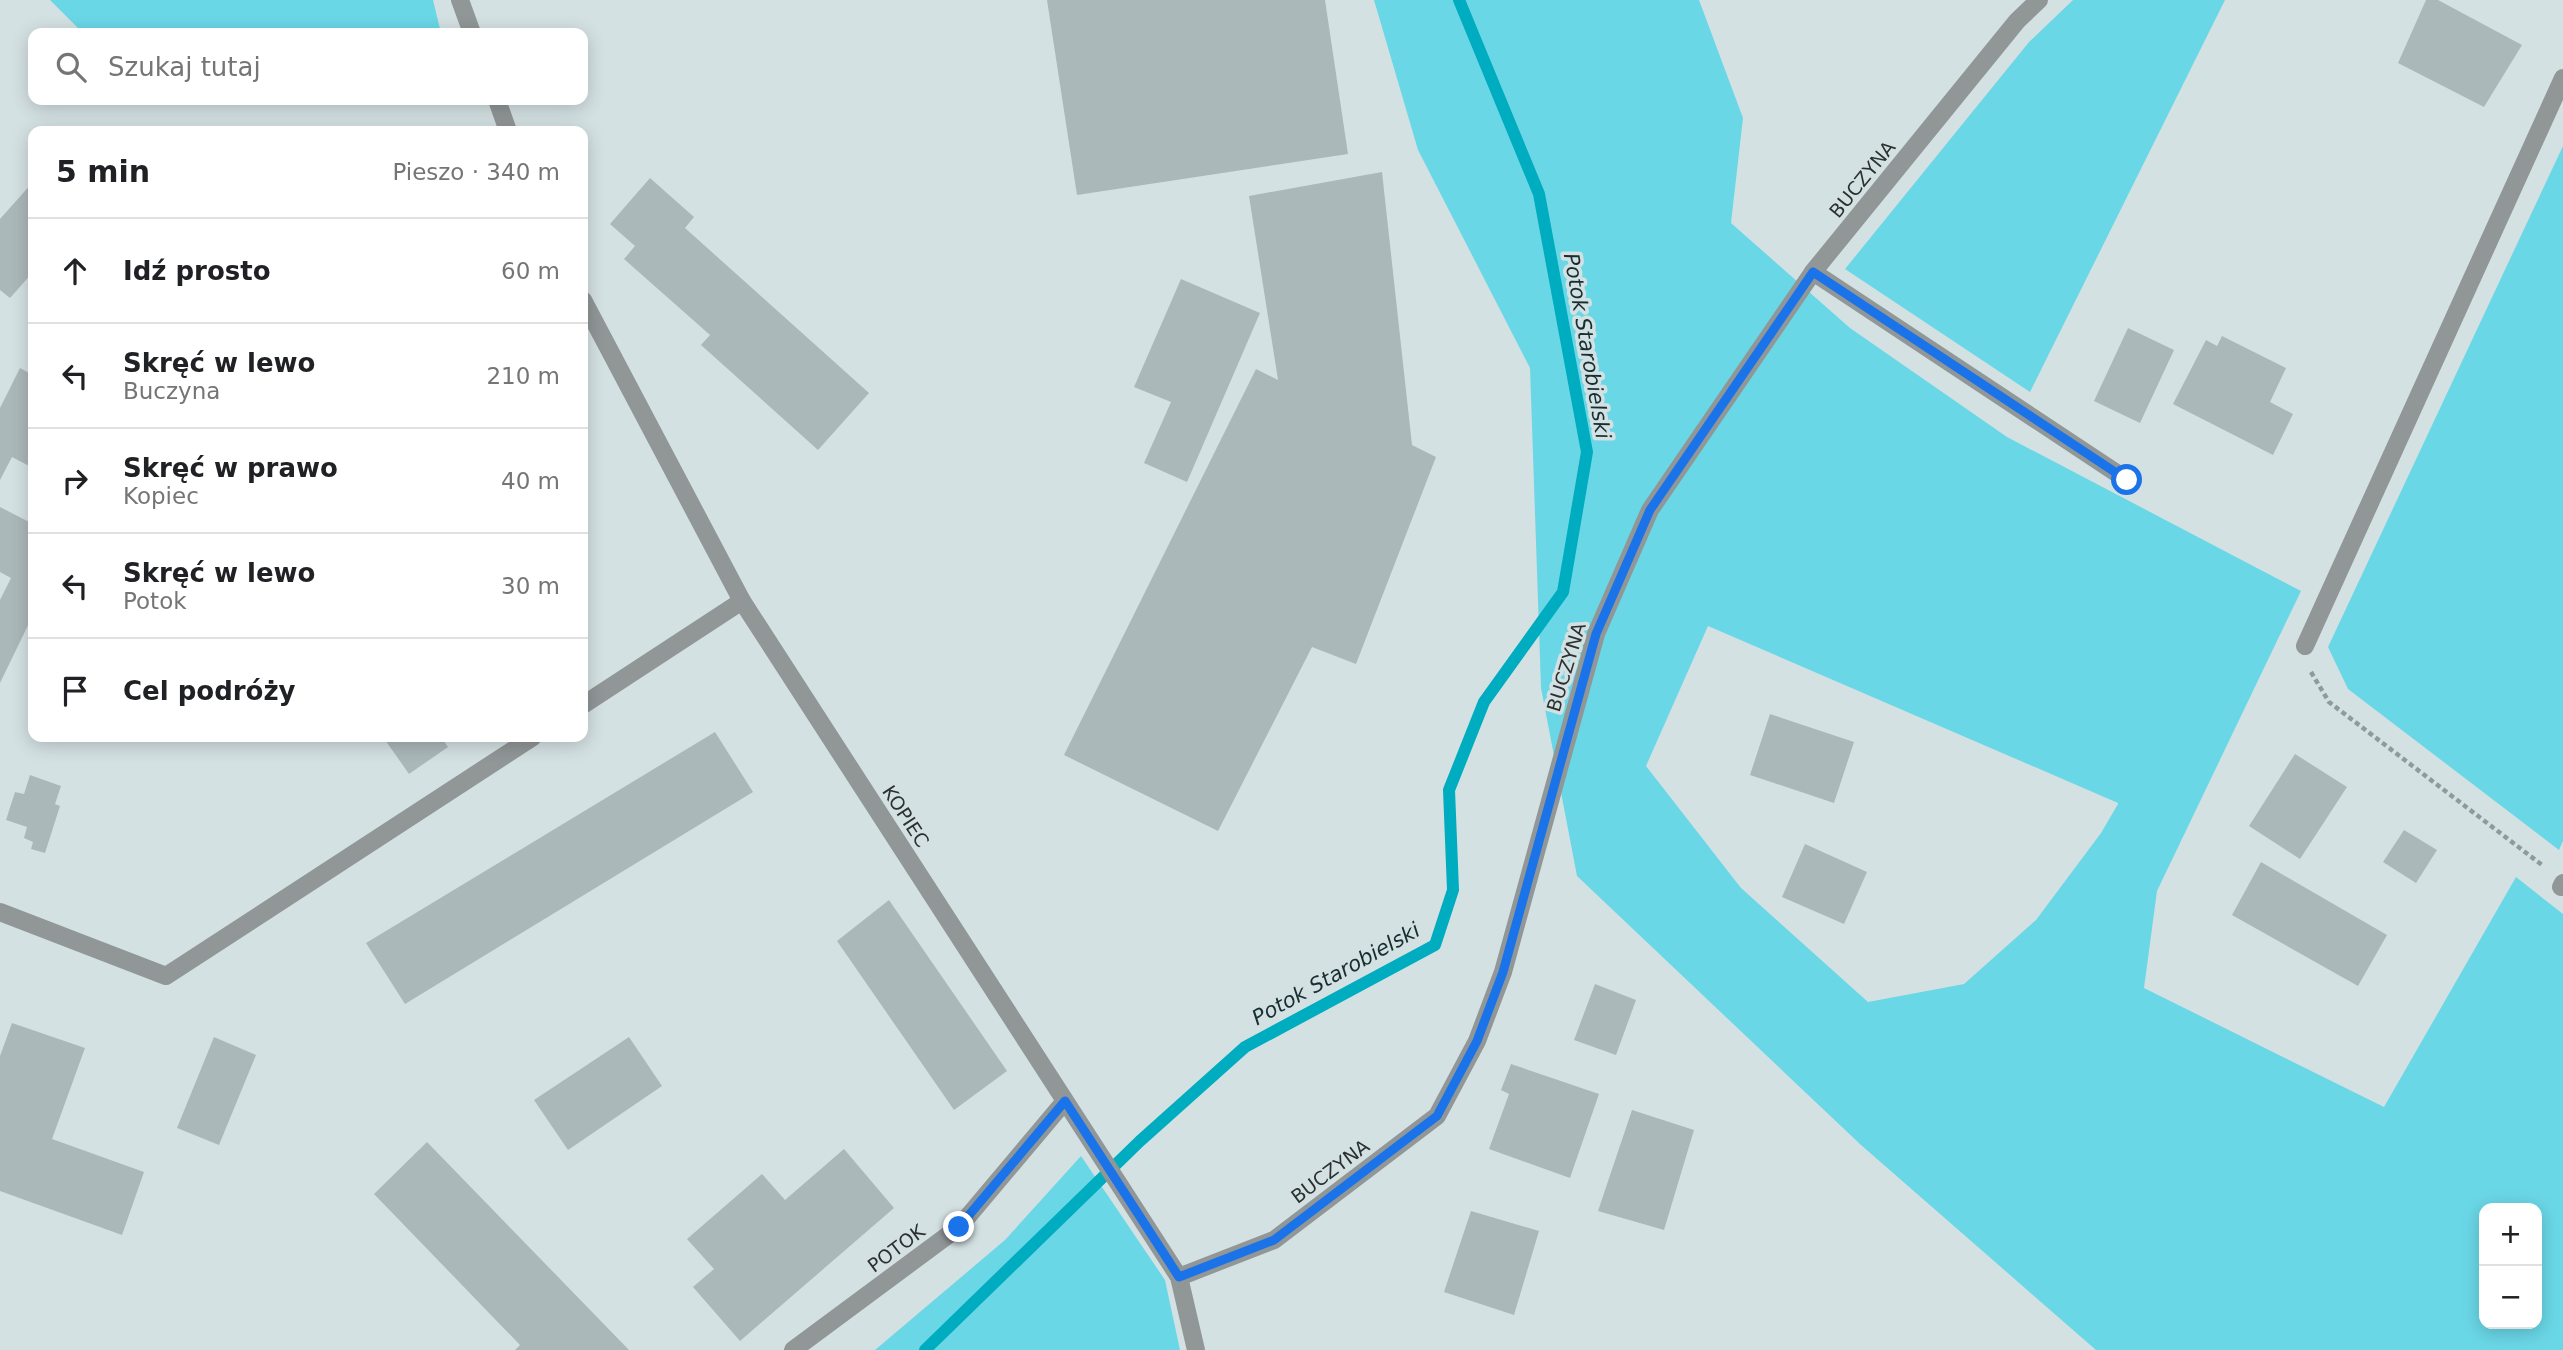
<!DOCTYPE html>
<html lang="pl">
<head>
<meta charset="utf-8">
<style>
  :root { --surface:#fff; --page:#f2f2f2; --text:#202124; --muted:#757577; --line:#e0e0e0 }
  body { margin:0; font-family:"DejaVu Sans",sans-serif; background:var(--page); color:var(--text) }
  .controls { position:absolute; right:21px; bottom:21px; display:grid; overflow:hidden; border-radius:14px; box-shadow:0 4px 18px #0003 }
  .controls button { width:63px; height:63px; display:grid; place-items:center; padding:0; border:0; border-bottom:2px solid var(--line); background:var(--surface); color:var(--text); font:35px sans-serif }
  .stop { position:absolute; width:21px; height:21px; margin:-16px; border:5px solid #1a73e8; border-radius:50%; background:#fff }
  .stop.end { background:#1a73e8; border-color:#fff; box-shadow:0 2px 7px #0008 }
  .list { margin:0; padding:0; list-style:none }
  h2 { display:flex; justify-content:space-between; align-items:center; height:91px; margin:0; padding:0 28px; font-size:30px }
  h2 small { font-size:23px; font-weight:400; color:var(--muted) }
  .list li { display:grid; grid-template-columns:46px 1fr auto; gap:21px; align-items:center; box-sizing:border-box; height:105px; padding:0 28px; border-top:2px solid var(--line) }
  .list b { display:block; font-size:26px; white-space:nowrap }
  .list p { margin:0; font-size:23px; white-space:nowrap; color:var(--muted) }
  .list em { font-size:23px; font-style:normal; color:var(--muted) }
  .icon { flex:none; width:38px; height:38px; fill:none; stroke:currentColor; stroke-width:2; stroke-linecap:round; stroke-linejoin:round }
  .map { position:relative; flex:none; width:2563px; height:1350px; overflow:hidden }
  .search { position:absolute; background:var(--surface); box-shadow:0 4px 18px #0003; left:28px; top:28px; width:560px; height:77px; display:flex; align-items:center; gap:18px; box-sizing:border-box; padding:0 24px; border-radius:14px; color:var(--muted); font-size:26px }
  .panel { position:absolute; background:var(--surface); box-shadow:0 4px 18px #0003; left:28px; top:126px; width:560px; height:616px; border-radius:14px }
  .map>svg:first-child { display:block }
  .green { fill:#6ad7e7; fill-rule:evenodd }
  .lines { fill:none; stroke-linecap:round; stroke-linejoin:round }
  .stream { stroke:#00acbf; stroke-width:12 }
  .building { fill:#abb8ba }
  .path { stroke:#909a9c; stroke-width:4.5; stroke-dasharray:5 3.5; stroke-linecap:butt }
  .lane { stroke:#919697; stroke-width:18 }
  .street { stroke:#919697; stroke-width:18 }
  .route { stroke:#1a73e8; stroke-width:9 }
  .labels { text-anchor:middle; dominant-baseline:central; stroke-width:7; stroke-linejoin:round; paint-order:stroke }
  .street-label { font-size:19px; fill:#2b3031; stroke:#d4e1e3 }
  .water-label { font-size:21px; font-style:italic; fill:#172e31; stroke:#d4e1e3 }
</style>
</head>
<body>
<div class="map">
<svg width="2563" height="1350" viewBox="0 0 2563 1350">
  <rect width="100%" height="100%" fill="#d4e1e3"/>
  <path class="green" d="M50 0H433L441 33H83Z
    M1374 0H1699L1743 118 1731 223 1850 328 2007 437 2301 591 2157 891 2144 988 2384 1107 2516 877 2563 914V1350H2096L1861 1145 1577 876 1541 688 1530 368 1418 150ZM1708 626 2118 803V804L2101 833 2036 920 1964 984 1868 1002 1741 888 1646 766ZM2484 1208H2537V1324H2484Z
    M2073 0H2225L2030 392 1845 269 2029 42Z
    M2563 146V841L2559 850 2348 689 2328 647Z
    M1081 1156 1165 1280 1180 1350H875L1005 1240Z"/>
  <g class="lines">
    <path class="stream" d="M925 1350 1140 1141 1245 1047 1435 945 1453 890 1449 790 1484 702 1563 592 1587 452 1539 194 1459 0"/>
  </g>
  <path class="building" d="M1047 0H1325L1348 154 1077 195Z
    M2426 0H2438L2522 45 2484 107 2398 63Z
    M1382 172 1412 445 1436 457 1356 664 1312 647 1218 831 1064 755 1256 369 1278 380 1249 196Z
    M650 178 694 217 685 228 869 393 818 450 701 345 710 335 624 259 635 246 610 224Z
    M33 182V272L10 298 0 290V219Z
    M1181 279 1260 313 1187 482 1144 463 1171 402 1134 387Z
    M2128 328 2174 350 2140 423 2094 401Z
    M2222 336 2286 368 2270 402 2293 414 2273 455 2173 404 2206 340 2217 346Z
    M20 368 33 375V468L12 457 0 480V408Z
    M0 507 33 524V615L0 683V600L11 578 0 572Z
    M1770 714 1854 742 1834 803 1750 775Z
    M715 732 753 792 405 1004 366 943Z
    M383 737H441L448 747 409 774Z
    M2295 754 2347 787 2300 859 2249 826Z
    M30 775 61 786 55 804 60 806 45 853 31 849 33 842 24 838 27 827 6 820 15 792 24 794Z
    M2404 830 2437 850 2416 883 2383 862Z
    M1805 844 1867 872 1844 924 1782 897Z
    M2261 862 2387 935 2358 986 2232 915Z
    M889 900 1007 1071 954 1110 837 941Z
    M1595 984 1636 1000 1616 1055 1574 1040Z
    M12 1023 85 1048 52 1139 144 1172 122 1235 0 1191V1056Z
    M214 1037 256 1055 219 1145 177 1128Z
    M629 1037 662 1086 568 1150 534 1100Z
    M1511 1064 1599 1094 1570 1178 1489 1149 1509 1094 1501 1090Z
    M1632 1110 1694 1130 1664 1230 1598 1211Z
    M427 1142 629 1350H515L520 1345 374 1194Z
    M844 1149 894 1208 740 1341 693 1287 714 1269 687 1239 762 1174 785 1200Z
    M1471 1211 1539 1231 1514 1315 1444 1292Z"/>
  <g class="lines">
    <path class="path" d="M2311 672 2329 702 2542 865"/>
    <path class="lane" d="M1813 272 2127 480
      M2305 646 2563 78
      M583 705 742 601
      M2561 887 2563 883
      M0 912 166 976 533 737"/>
    <path class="street" d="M460 0 472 33
      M497 100 508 131
      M583 300 742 601 1179 1277 1196 1350
      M1179 1277 1274 1240 1437 1116 1477 1041 1503 972 1596 634 1650 510 1813 272 2017 21 2039 0
      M793 1350 959 1227 1065 1101"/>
  </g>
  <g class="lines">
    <path class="route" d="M959 1227 1065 1101 1179 1277 1274 1240 1437 1116 1477 1041 1503 972 1596 634 1650 510 1813 272 2127 480"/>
  </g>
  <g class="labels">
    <g class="street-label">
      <text transform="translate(1862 179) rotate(-51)">BUCZYNA</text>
      <text transform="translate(1566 667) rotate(-73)">BUCZYNA</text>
      <text transform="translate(906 816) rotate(57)">KOPIEC</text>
      <text transform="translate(1330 1171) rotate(-37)">BUCZYNA</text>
      <text transform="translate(896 1248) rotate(-37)">POTOK</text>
    </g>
    <g class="water-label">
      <text transform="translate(1587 346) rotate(80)">Potok Starobielski</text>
      <text transform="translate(1336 974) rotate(-29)">Potok Starobielski</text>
    </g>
  </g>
</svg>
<div class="controls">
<button>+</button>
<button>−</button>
</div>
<div class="stop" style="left:2127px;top:480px"></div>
<div class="stop end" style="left:959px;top:1227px"></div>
<div class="search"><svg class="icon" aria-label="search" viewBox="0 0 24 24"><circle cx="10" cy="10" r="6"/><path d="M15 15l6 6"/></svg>Szukaj tutaj</div>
<section class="panel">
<h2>5 min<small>Pieszo · 340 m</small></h2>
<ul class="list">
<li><svg class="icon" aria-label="ahead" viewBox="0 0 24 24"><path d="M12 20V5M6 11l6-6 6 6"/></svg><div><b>Idź prosto</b></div><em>60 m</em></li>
<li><svg class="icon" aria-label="left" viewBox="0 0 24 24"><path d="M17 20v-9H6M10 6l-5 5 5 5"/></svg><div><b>Skręć w lewo</b><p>Buczyna</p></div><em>210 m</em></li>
<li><svg class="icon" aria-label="right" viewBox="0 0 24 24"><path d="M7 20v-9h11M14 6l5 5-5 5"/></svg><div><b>Skręć w prawo</b><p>Kopiec</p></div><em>40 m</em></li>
<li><svg class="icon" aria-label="left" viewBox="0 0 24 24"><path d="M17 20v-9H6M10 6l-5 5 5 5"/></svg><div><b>Skręć w lewo</b><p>Potok</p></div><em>30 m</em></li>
<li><svg class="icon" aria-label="arrive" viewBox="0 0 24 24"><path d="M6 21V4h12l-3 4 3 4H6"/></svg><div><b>Cel podróży</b></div></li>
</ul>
</section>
</div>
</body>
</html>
